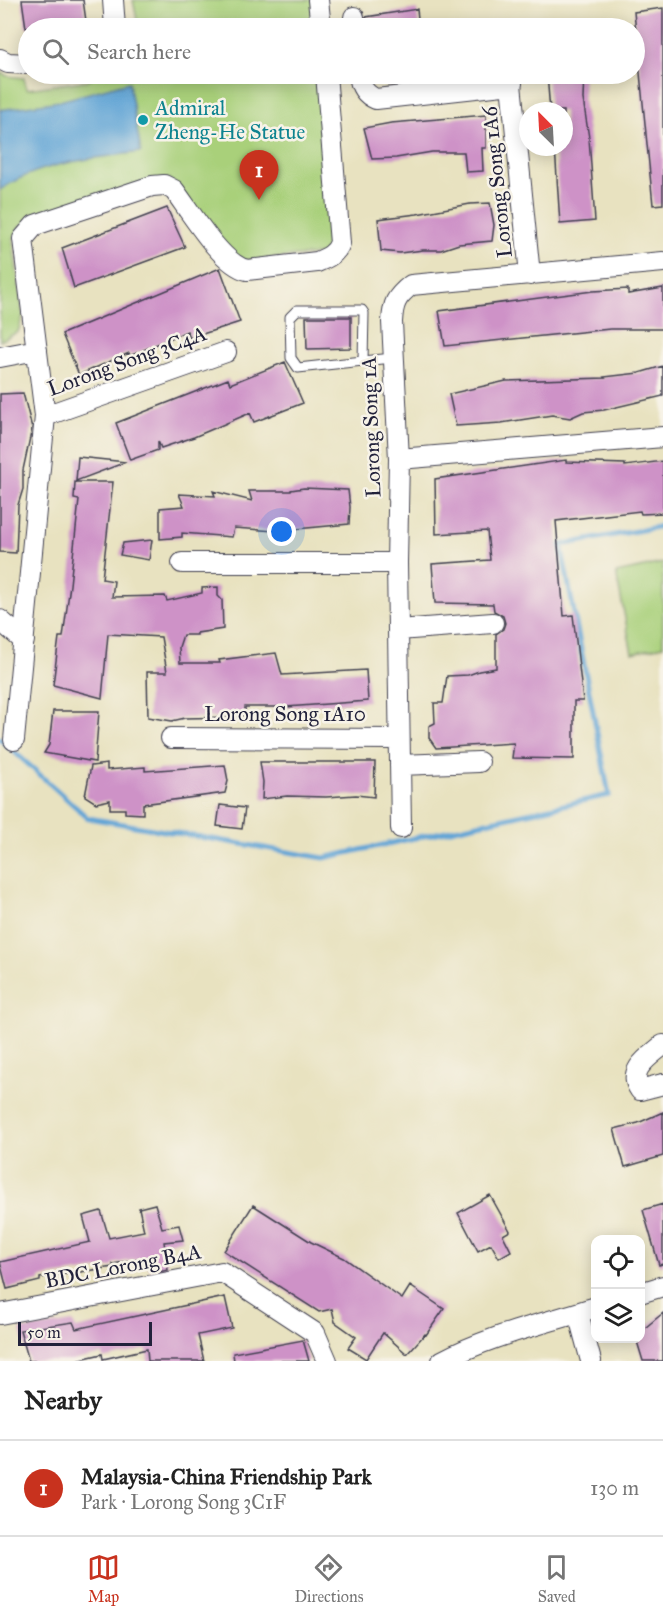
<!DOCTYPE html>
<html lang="en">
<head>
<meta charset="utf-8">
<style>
  :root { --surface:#fff; --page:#f6f6f6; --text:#222; --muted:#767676; --line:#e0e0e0; --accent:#c8321e }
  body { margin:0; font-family:"IM FELL Great Primer",serif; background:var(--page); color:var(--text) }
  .controls { position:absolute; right:18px; bottom:18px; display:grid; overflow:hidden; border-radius:12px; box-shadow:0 3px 15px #0003 }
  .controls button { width:54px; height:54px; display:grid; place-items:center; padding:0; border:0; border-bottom:2px solid var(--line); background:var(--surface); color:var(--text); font:30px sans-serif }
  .compass { position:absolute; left:519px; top:102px; width:54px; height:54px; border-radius:50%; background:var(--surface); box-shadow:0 3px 15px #0003; rotate:336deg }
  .scale { position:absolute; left:18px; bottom:15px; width:134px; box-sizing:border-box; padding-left:6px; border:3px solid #22223b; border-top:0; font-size:16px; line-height:21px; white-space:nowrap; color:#22223b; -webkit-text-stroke:4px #f7f3e8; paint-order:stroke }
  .you { position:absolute; left:282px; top:532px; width:21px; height:21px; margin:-15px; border:4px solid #fff; border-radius:50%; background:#1a73e8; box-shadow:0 0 0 9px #1a73e833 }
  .badge { display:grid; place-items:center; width:39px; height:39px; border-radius:50%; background:var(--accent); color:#fff; font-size:20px; font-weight:700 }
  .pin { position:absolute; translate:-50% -50px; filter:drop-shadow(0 2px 3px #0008) }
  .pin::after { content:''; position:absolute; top:32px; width:21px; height:18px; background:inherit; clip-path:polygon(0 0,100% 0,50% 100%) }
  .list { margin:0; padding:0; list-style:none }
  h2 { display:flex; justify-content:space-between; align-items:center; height:78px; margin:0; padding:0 24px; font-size:26px }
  h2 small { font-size:20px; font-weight:400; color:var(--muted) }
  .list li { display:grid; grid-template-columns:39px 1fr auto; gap:18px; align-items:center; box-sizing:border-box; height:96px; padding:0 24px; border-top:2px solid var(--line) }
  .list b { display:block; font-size:22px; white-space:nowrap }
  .list p { margin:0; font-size:20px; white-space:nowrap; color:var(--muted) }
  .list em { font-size:20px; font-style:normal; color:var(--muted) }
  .icon { flex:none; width:33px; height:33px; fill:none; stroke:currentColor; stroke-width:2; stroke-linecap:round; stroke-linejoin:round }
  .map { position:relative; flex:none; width:663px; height:1361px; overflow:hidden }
  .search { position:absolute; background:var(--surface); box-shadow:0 3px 15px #0003; left:18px; right:18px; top:18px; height:66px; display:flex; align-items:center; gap:15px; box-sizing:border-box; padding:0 21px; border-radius:33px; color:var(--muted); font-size:22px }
  .sheet { height:174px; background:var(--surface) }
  nav { display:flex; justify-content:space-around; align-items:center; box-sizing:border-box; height:84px; border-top:2px solid var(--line); background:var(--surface); font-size:16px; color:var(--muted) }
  nav a { display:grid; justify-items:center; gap:3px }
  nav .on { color:var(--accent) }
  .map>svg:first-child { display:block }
  .green { fill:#a9d07a; stroke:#66795a; stroke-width:1.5 }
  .water { fill:#62a5d6; stroke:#426488; stroke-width:1.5 }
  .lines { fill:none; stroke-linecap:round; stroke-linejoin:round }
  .stream { stroke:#62a5d6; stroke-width:5 }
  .building { fill:#ce92c7 }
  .lane-casing { stroke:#403f4f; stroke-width:11 }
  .street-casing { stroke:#403f4f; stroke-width:22 }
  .lane { stroke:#fff; stroke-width:9 }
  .street { stroke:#fff; stroke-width:20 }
  .culture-dot { fill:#0f9aa8; stroke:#f7f3e8; stroke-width:2 }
  .labels { text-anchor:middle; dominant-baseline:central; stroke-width:5; stroke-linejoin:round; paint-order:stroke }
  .culture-label { font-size:21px; fill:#0d838f; stroke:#f7f3e8; text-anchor:start }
  .street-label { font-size:21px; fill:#22223b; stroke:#f7f3e8 }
</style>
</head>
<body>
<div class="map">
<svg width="663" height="1361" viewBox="0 0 663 1361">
  <rect width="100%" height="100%" fill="#f7f3e8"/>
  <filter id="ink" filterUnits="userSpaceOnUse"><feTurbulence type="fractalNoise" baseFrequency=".0167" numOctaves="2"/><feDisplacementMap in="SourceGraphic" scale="12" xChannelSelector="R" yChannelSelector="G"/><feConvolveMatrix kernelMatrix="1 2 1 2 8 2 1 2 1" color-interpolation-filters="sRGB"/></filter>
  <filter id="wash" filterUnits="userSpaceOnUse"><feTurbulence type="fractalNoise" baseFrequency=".008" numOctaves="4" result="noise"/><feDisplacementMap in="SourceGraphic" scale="24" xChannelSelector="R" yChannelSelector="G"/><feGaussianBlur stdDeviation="1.35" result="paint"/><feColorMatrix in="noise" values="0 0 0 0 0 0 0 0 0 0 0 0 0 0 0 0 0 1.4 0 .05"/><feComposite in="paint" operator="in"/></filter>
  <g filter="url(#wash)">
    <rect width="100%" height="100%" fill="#e8e2c0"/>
    <path class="green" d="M133 0H313L315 28H134L137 20Z
      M0 72 7 76 24 78 27 89 90 80 94 74H319L331 209 330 253 235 262 169 179 36 217 19 227 13 241 23 316 18 332 0 341Z
      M663 563V646L632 653 616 573Z"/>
    <path class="water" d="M129 82 141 152C93 158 40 162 0 190V110L60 101Z"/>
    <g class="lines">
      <path class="stream" d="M0 739 88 818 324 858 609 795 561 545 663 526"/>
    </g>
    <g id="blocks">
      <path class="building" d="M22 0H83L87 28H26Z
        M663 8V204L653 205 634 12Z
        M417 9 419 28H367L366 17Z
        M547 74H584L583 99 589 138 595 221 560 224 555 147H564V111H550Z
        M486 115V148H482L483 171 466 172 464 152H432L396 158 372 159 364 128 391 123Z
        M490 203 494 225 492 241 459 244 441 250H423L400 253 381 251 378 219 417 214 470 204Z
        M167 208 185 247 74 288 62 248Z
        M220 268 240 322 190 338 187 331 130 356 129 353 79 375 62 334Z
        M663 288V329H610L445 346 439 311 593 291 628 289V294Z
        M306 317H351V348L307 349Z
        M285 362 303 403 254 422 250 413 194 437 161 448 158 441V450L130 460 116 423 228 379 230 384Z
        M663 366V396L604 410 583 412 570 418 552 415 501 423 456 426 449 394 506 381 605 378 604 377 639 373Z
        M23 393 32 428 23 470V489L18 505 16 553 0 552V394Z
        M78 457 126 462 76 481Z
        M566 460V462L625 464V466L663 461V513L641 514 640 511 556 521 564 616 573 615 583 701H574V759L512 758 514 743 436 748 429 738V726L435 723 434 703H443L447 676 468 675 479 671 496 668V634L503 629 505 623 503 616 494 611 493 604 435 603 432 564 490 560 487 531 436 534 435 479Z
        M75 482H113L102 579 114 581 112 597 165 596 167 601 202 593V588L218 587V596L222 600 223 629 197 633V635H183L179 647 180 663H220L219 660 276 653 282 675 366 670 368 701 286 707H245V715L236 717 185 718 172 721 148 717 147 672H167L161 637 108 634 102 698 53 685 59 637H63L70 585 79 500 74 499Z
        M304 488 348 490 350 507 349 524 275 531 234 528 232 537 182 533V537L160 539V508L184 506 179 494 215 496 213 491 252 501 249 491H291V490Z
        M152 540 149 560 120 555 123 543Z
        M53 711H99L95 762 44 753 49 745Z
        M260 762H375L374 797 356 795 326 797 287 796 262 799 263 782Z
        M107 764V770L145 767V771L225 765 228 781 225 793 143 804V814L125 813V809H110V800L96 803 85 796 91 766Z
        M220 805 245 808 242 829 217 826Z
        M663 1112V1156L625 1167 614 1129 638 1123Z
        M490 1195 510 1231 503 1235 511 1251 499 1258 491 1244 478 1251 458 1213Z
        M155 1204 162 1228 179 1225 183 1240 164 1242 168 1270 153 1273 143 1259 133 1260 113 1264V1267L40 1278V1281L7 1289 0 1262 90 1242 83 1216 101 1211 109 1238 144 1231 139 1208Z
        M663 1204V1264L659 1265 643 1210Z
        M253 1205 311 1242 344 1258 402 1299 410 1286 444 1309 426 1335 425 1334 407 1354 383 1333 366 1359 348 1348 356 1337 335 1322 332 1309 319 1312 224 1251Z
        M225 1297 232 1328 198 1335 204 1361H148L147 1349 103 1359 102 1354 72 1361H29L20 1330 73 1322 76 1329Z
        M663 1313V1361H643L636 1338H640V1332Z
        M303 1340 309 1361H234L233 1353Z"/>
    </g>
  </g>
  <g filter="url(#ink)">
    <use href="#blocks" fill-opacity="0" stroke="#403f4f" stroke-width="1.5"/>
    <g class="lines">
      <g class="lane-casing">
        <path id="lane" d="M363 361 298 368 291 358 290 317 297 310H362L364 313 363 361 393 358"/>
      </g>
      <g class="street-casing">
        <path id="street" d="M113 0 115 28
          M318 0 321 28
          M354 17 355 28
          M0 59 8 63 28 64
          M359 74C360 86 364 94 376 99L512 84
          M510 74 530 275
          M0 357 37 350
          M45 416 226 352
          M399 459 663 437
          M182 563H397
          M0 620 24 641
          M398 630 493 623
          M171 738 399 739
          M14 740 45 416 23 239 35 225 152 186 164 185 174 190C190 211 222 265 247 270L317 262C327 258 336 254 340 243L326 74
          M400 765 479 762
          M401 828 397 563 399 459 392 322C393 303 396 297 411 285L663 262
          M663 1045C650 1056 626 1070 640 1090L663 1084
          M640 1293 663 1286
          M578 1313 591 1361
          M0 1314 222 1272 315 1333 327 1361
          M442 1361C490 1335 544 1324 596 1307"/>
      </g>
      <use href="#lane" class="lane"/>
      <use href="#street" class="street"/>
    </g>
  </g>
  <circle class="culture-dot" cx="143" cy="120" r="6"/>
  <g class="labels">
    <g class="culture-label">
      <text x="155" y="108">Admiral<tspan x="155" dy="24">Zheng-He Statue</tspan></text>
    </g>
    <g class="street-label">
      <text transform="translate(497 182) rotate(-96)">Lorong Song 1A6</text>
      <text transform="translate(127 361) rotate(-20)">Lorong Song 3C4A</text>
      <text transform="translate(371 427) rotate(-92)">Lorong Song 1A</text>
      <text x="285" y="714">Lorong Song 1A10</text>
      <text transform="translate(123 1266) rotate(-11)">BDC Lorong B4A</text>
    </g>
  </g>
</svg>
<div class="controls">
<button><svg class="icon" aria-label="locate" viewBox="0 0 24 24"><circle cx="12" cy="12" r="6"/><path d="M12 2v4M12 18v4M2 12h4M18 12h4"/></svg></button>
<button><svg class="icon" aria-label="layers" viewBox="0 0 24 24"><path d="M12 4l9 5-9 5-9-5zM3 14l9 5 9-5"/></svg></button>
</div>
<svg class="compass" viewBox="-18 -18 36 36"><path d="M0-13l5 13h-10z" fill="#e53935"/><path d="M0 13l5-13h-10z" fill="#767676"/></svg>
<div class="scale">50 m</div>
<div class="you"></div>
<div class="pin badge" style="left:259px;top:200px">1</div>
<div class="search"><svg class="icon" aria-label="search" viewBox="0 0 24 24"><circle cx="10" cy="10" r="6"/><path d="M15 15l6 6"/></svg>Search here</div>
</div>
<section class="sheet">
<h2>Nearby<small></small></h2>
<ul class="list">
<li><span class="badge">1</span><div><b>Malaysia-China Friendship Park</b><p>Park · Lorong Song 3C1F</p></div><em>130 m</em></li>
</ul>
</section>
<nav>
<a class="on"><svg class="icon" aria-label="map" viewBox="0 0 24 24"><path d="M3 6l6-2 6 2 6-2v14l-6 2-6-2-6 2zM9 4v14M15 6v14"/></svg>Map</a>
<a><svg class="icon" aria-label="directions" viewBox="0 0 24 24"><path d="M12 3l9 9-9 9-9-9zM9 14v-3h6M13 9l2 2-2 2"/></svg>Directions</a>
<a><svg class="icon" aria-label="saved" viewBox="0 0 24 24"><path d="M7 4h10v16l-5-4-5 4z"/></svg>Saved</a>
</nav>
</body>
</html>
